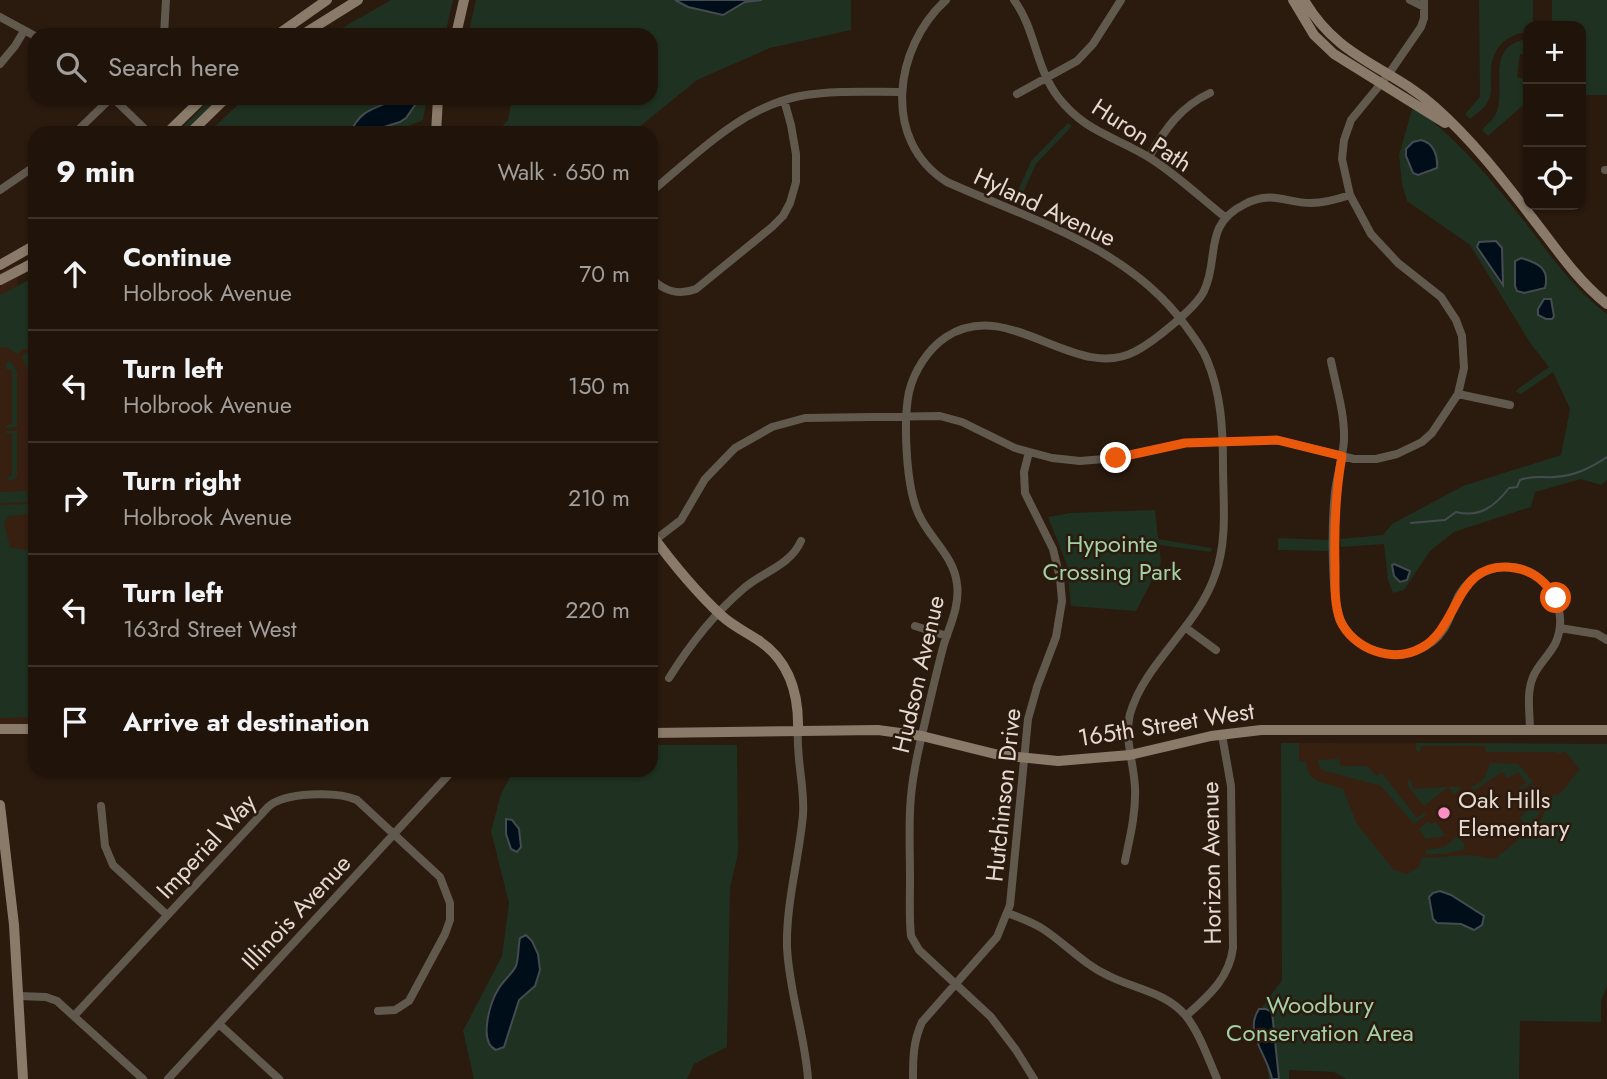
<!DOCTYPE html>
<html lang="en">
<head>
<meta charset="utf-8">
<style>
  :root { --surface:#20140a; --page:#2d2118; --text:#f1f3f6; --muted:#a29e9c; --line:#3d332b }
  body { margin:0; font-family:Jost,sans-serif; background:var(--page); color:var(--text) }
  .controls { position:absolute; right:21px; top:21px; display:grid; overflow:hidden; border-radius:14px; box-shadow:0 2px 5px #0004 }
  .controls button { width:63px; height:63px; display:grid; place-items:center; padding:0; border:0; border-bottom:2px solid var(--line); background:var(--surface); color:var(--text); font:35px sans-serif }
  .stop { position:absolute; width:21px; height:21px; margin:-16px; border:5px solid #ea580c; border-radius:50%; background:#fff }
  .stop.end { background:#ea580c; border-color:#fff; box-shadow:0 2px 7px #0008 }
  .list { margin:0; padding:0; list-style:none }
  h2 { display:flex; justify-content:space-between; align-items:center; height:91px; margin:0; padding:0 28px; font-size:30px }
  h2 small { font-size:23px; font-weight:400; color:var(--muted) }
  .list li { display:grid; grid-template-columns:46px 1fr auto; gap:21px; align-items:center; box-sizing:border-box; height:112px; padding:0 28px; border-top:2px solid var(--line) }
  .list b { display:block; font-size:26px; white-space:nowrap }
  .list p { margin:0; font-size:23px; white-space:nowrap; color:var(--muted) }
  .list em { font-size:23px; font-style:normal; color:var(--muted) }
  .icon { flex:none; width:38px; height:38px; fill:none; stroke:currentColor; stroke-width:2; stroke-linecap:round; stroke-linejoin:round }
  .map { position:relative; flex:none; width:1607px; height:1079px; overflow:hidden }
  .search { position:absolute; background:var(--surface); box-shadow:0 2px 5px #0004; left:28px; top:28px; width:630px; height:77px; display:flex; align-items:center; gap:18px; box-sizing:border-box; padding:0 24px; border-radius:21px; color:var(--muted); font-size:26px }
  .panel { position:absolute; background:var(--surface); box-shadow:0 2px 5px #0004; left:28px; top:126px; width:630px; height:651px; border-radius:21px }
  .map>svg:first-child { display:block }
  .built { fill:#382011 }
  .green { fill:#1f3121; fill-rule:evenodd }
  .water { fill:#000e19; stroke:#454b50; stroke-width:2 }
  .lines { fill:none; stroke-linecap:round; stroke-linejoin:round }
  .stream { stroke:#454b50; stroke-width:2 }
  .street { stroke:#62594e; stroke-width:8 }
  .secondary { stroke:#897a69; stroke-width:10 }
  .route { stroke:#ea580c; stroke-width:9 }
  .poi-dot { fill:#fb8fc6; stroke:#2b1a0e; stroke-width:2.5 }
  .labels { text-anchor:middle; dominant-baseline:central; stroke-width:5; stroke-linejoin:round; paint-order:stroke }
  .street-label { font-size:24px; fill:#e5d9d1; stroke:#2b1a0e }
  .park-label { font-size:24px; fill:#a2d1a7; stroke:#2b1a0e }
  .poi-label { font-size:24px; fill:#e5d9d1; stroke:#2b1a0e; text-anchor:start }
</style>
</head>
<body>
<div class="map">
<svg width="1607" height="1079" viewBox="0 0 1607 1079">
  <rect width="100%" height="100%" fill="#2b1a0e"/>
  <path class="built" d="M17 264 18 311 35 312V729H0V272Z
    M1281 743 1607 744V938L1282 937Z"/>
  <path class="green" d="M391 0H453L445 35H330Z
    M476 0H851V30L770 48 697 80 632 133H496L508 120 512 98H651V35H468Z
    M1479 0H1533V26H1528V32C1506 34 1491 49 1491 72 1490 80 1493 91 1489 99 1486 108 1477 113 1470 119L1465 114 1480 97Z
    M1552 0H1607V95H1581V26H1552Z
    M1528 39V54H1520L1517 77 1528 79V101L1488 136 1482 130C1488 123 1497 117 1498 107 1504 79 1487 46 1528 39Z
    M212 98H219L183 133H177Z
    M245 98H427L423 120 392 133H208Z
    M1413 106C1459 140 1493 181 1528 226 1552 258 1575 290 1607 314V480L1601 485 1581 479 1535 492 1531 507 1454 532 1430 551 1404 590 1393 593 1388 580 1384 544 1341 547 1340 539 1383 535 1392 524 1463 486 1561 455 1570 409 1553 372 1521 394 1515 391 1549 367 1531 344 1470 245 1407 201 1402 184 1399 155ZM1408 160H1438L1413 174ZM1515 261 1535 291H1517L1515 286Z
    M1068 123 1072 126 1036 164 1018 204 1013 202 1031 161Z
    M35 277V349H23L18 354 8 348 0 347V295Z
    M25 353 35 354V425L28 423V370L22 357Z
    M9 361 14 366 17 373V427L6 428V425L12 424V370L6 369V363Z
    M6 431H17V477L10 481 6 479 12 475V434L6 433Z
    M35 434V481L29 480 28 436Z
    M27 491V502L0 503V492Z
    M29 491H35V516L29 514 8 516 4 524 10 547 25 550 35 545V717L0 718V505L29 504Z
    M1155 510 1158 539 1212 548 1211 552 1159 545 1161 563 1136 611 1071 606 1067 565 1048 517 1070 513Z
    M1278 538 1330 540V551L1278 550Z
    M1281 743H1299V761L1306 762C1308 785 1326 782 1343 789L1357 824 1394 870 1407 874 1419 867 1422 857C1438 859 1452 855 1468 855 1478 855 1486 860 1496 858L1540 822 1551 797 1555 794 1558 795C1568 787 1571 777 1580 770L1565 751 1560 754 1556 752H1486L1485 746H1421L1419 753 1416 750V743L1607 744V986L1601 1001V1022L1520 1021 1519 1079H1346L1334 1072 1289 1070V1079H1269L1258 1013 1282 980ZM1440 891 1451 895 1484 916 1466 927C1456 919 1442 927 1433 919V911Z
    M651 745H737L738 853 730 888 727 1047 694 1064 687 1079H474L463 1031 502 956 509 903 491 831 501 794 514 770H651Z
    M1340 759V766H1367L1377 776 1382 773 1417 818 1424 813 1426 815 1414 824 1381 786 1325 771 1320 768 1318 760Z
    M1490 763 1518 764 1533 782 1518 792 1517 790 1526 783 1518 772 1508 778 1502 772 1475 790 1470 787C1484 783 1486 775 1490 763Z
    M1408 780H1411L1413 789C1429 789 1444 786 1459 787L1461 789 1454 794 1448 787 1424 806 1407 785Z
    M1534 785 1545 798C1541 817 1531 825 1516 837L1515 836 1526 826 1520 817 1527 811 1517 798Z
    M1427 822 1431 824 1436 822 1445 836 1426 839 1419 829Z
    M1458 836 1465 845 1463 850 1444 854H1425L1426 850 1444 847Z"/>
  <path class="water" d="M675 0H762L745 2 723 15 688 7Z
    M398 98H416L415 105 406 118 400 122 381 128 375 133H350C361 108 376 109 398 98Z
    M1421 140C1434 143 1438 156 1437 168L1418 175 1413 173 1406 156V149L1413 142Z
    M1496 241 1502 248 1503 285 1477 247 1479 242Z
    M1521 258C1538 263 1550 268 1545 288L1524 293 1517 291 1515 286V261Z
    M1544 299H1551L1554 316 1552 319H1546L1538 315V309Z
    M1394 564 1410 571 1407 580 1400 582 1394 576 1392 565Z
    M506 819 512 820 519 829 521 847 517 852 511 849 506 834Z
    M1440 891 1451 895 1484 916 1482 925 1474 930 1461 924 1437 923 1433 919 1429 897 1433 893Z
    M526 935 532 941 538 954 540 970 535 986 519 1000 504 1047 496 1050C478 1042 490 1002 499 988 503 981 512 974 516 966 519 957 518 946 520 938Z
    M1259 1009H1266L1272 1012 1279 1079H1272C1268 1055 1243 1033 1259 1009Z"/>
  <g class="lines">
    <path class="stream" d="M1411 523 1445 520 1456 512C1480 518 1495 506 1509 488L1517 487 1520 480C1532 475 1542 478 1554 477 1575 476 1590 468 1607 457"/>
    <path class="street" d="M946 0C894 47 881 141 947 182 1031 220 1128 247 1185 325 1193 336 1202 347 1207 360 1221 393 1223 429 1223 465 1223 501 1228 540 1215 575 1197 628 1145 662 1130 714 1124 739 1134 763 1135 788 1136 813 1130 837 1125 861
      M1014 0C1036 30 1035 67 1058 97 1086 133 1115 136 1150 158 1177 175 1201 198 1226 218
      M1410 0 1424 7
      M0 17 35 36
      M164 35 166 0
      M0 64 15 46 24 31
      M1017 94 1077 61 1093 44 1121 0
      M113 98 149 133
      M75 133 111 98
      M1149 157C1165 129 1180 107 1210 93
      M1605 170H1607
      M0 190 35 166
      M651 192C696 155 740 108 800 96 833 90 868 92 902 92
      M651 278C664 291 678 296 696 289L772 227 783 216 790 203 796 182V154L791 125 784 100
      M1331 361C1336 386 1345 414 1344 440 1343 457 1337 475 1335 492 1332 519 1330 601 1342 623 1349 638 1364 648 1379 652 1402 659 1431 650 1444 629 1451 618 1453 606 1459 595 1471 573 1499 562 1523 569 1552 579 1568 613 1556 642 1550 655 1538 664 1533 677 1526 694 1530 713 1530 730
      M1458 394 1510 405
      M655 540 681 520 705 479 735 448 772 427 805 418 940 416 962 422 1015 448 1052 458 1080 461 1116 458 1185 443 1277 440 1354 459H1376L1397 454 1422 442 1432 433 1458 394 1464 368 1462 336 1456 320 1441 297 1398 263 1371 234 1350 195 1342 159 1344 140 1351 120 1388 75 1421 27 1424 18V0
      M915 626 947 636
      M1186 628 1216 650
      M1560 628 1597 634 1607 640
      M669 678C689 646 714 614 743 589 762 572 790 566 801 541
      M798 730C796 759 805 787 803 815 799 859 786 903 787 947 789 992 805 1035 808 1079
      M101 806 105 846 113 865 167 915
      M1008 913C1020 918 1032 922 1043 929 1066 944 1083 964 1109 976 1135 989 1166 992 1186 1016 1200 1034 1208 1058 1217 1079
      M19 996 46 997 57 1001 143 1079
      M74 1016 268 807C284 792 337 791 357 800L440 877 450 903V920L445 934 409 1001 395 1010 378 1011
      M1186 1016C1208 996 1229 979 1233 948L1231 786 1222 735
      M219 1024 279 1079
      M168 1079 453 770
      M913 1079C913 1058 913 1042 922 1022L997 937 1010 905 1028 719 1037 687 1056 637 1062 601 1060 578 1053 549 1025 493 1024 472 1029 452
      M1034 1079 1016 1050 991 1017 919 950 911 936C909 917 910 898 910 879 910 857 909 834 910 811 911 781 918 751 925 722 931 696 937 670 944 644 950 625 960 605 957 584 954 556 930 539 919 515 906 488 903 422 909 392 914 371 928 349 946 337 1010 295 1075 384 1136 351 1153 342 1196 308 1204 291 1220 258 1202 225 1245 204 1272 190 1286 203 1311 203 1325 203 1338 199 1350 195"/>
    <path class="secondary" d="M1293 0 1314 35 1334 54 1445 123
      M1304 0C1338 59 1389 66 1435 107 1478 145 1512 192 1547 237 1565 261 1583 285 1607 304
      M277 35 327 0
      M302 35 358 0
      M456 35 464 0
      M167 133 203 98
      M190 133 226 98
      M436 133 438 98
      M0 265 35 245
      M0 280 35 262
      M651 534C673 564 695 591 722 616 733 626 746 632 758 640 790 661 799 695 798 730
      M0 729H35
      M651 733 878 730 922 736 999 755 1058 761 1130 755 1211 736 1261 730H1607
      M0 805 14 925 23 1079"/>
  </g>
  <g class="lines">
    <path class="route" d="M1116 458 1185 443 1277 440 1342 456C1335 494 1334 529 1335 567 1335 584 1334 603 1340 620 1346 634 1360 646 1375 651 1390 656 1407 656 1421 648 1461 627 1454 558 1515 568 1534 571 1546 582 1556 598"/>
  </g>
  <circle class="poi-dot" cx="1444" cy="813" r="7"/>
  <g class="labels">
    <g class="street-label">
      <text transform="translate(1142 135) rotate(33)">Huron Path</text>
      <text transform="translate(1045 207) rotate(25)">Hyland Avenue</text>
      <text transform="translate(918 674) rotate(-77)">Hudson Avenue</text>
      <text transform="translate(1166 724) rotate(-9)">165th Street West</text>
      <text transform="translate(1003 795) rotate(-84)">Hutchinson Drive</text>
      <text transform="translate(206 846) rotate(-47)">Imperial Way</text>
      <text transform="translate(1211 863) rotate(-91)">Horizon Avenue</text>
      <text transform="translate(296 912) rotate(-47)">Illinois Avenue</text>
    </g>
    <g class="park-label">
      <text x="1112" y="543">Hypointe<tspan x="1112" dy="28">Crossing Park</tspan></text>
      <text x="1320" y="1004">Woodbury<tspan x="1320" dy="28">Conservation Area</tspan></text>
    </g>
    <g class="poi-label">
      <text x="1458" y="799">Oak Hills<tspan x="1458" dy="28">Elementary</tspan></text>
    </g>
  </g>
</svg>
<div class="controls">
<button>+</button>
<button>−</button>
<button><svg class="icon" aria-label="locate" viewBox="0 0 24 24"><circle cx="12" cy="12" r="6"/><path d="M12 2v4M12 18v4M2 12h4M18 12h4"/></svg></button>
</div>
<div class="stop" style="left:1556px;top:598px"></div>
<div class="stop end" style="left:1116px;top:458px"></div>
<div class="search"><svg class="icon" aria-label="search" viewBox="0 0 24 24"><circle cx="10" cy="10" r="6"/><path d="M15 15l6 6"/></svg>Search here</div>
<section class="panel">
<h2>9 min<small>Walk · 650 m</small></h2>
<ul class="list">
<li><svg class="icon" aria-label="ahead" viewBox="0 0 24 24"><path d="M12 20V5M6 11l6-6 6 6"/></svg><div><b>Continue</b><p>Holbrook Avenue</p></div><em>70 m</em></li>
<li><svg class="icon" aria-label="left" viewBox="0 0 24 24"><path d="M17 20v-9H6M10 6l-5 5 5 5"/></svg><div><b>Turn left</b><p>Holbrook Avenue</p></div><em>150 m</em></li>
<li><svg class="icon" aria-label="right" viewBox="0 0 24 24"><path d="M7 20v-9h11M14 6l5 5-5 5"/></svg><div><b>Turn right</b><p>Holbrook Avenue</p></div><em>210 m</em></li>
<li><svg class="icon" aria-label="left" viewBox="0 0 24 24"><path d="M17 20v-9H6M10 6l-5 5 5 5"/></svg><div><b>Turn left</b><p>163rd Street West</p></div><em>220 m</em></li>
<li><svg class="icon" aria-label="arrive" viewBox="0 0 24 24"><path d="M6 21V4h12l-3 4 3 4H6"/></svg><div><b>Arrive at destination</b></div></li>
</ul>
</section>
</div>
</body>
</html>
